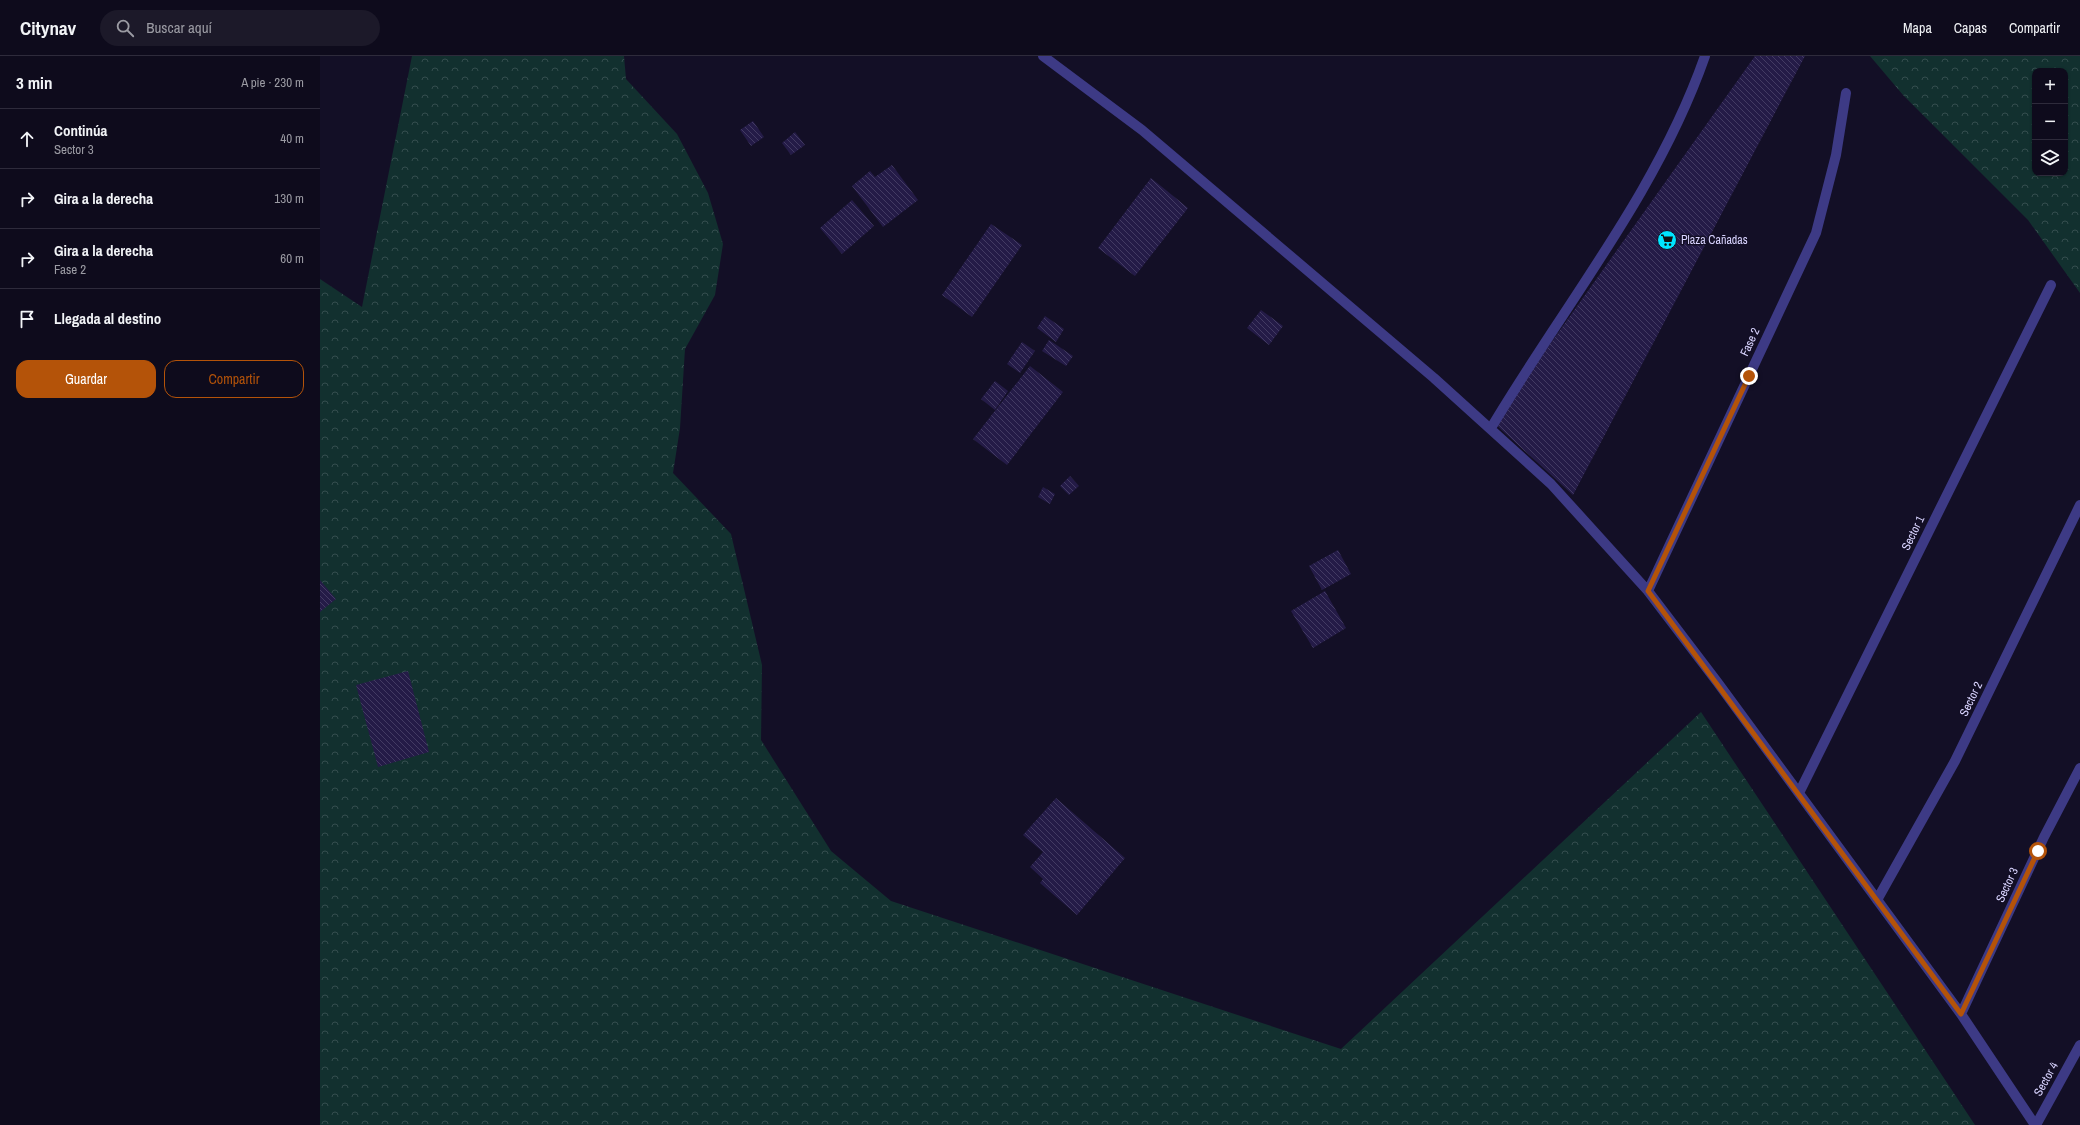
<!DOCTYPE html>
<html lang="es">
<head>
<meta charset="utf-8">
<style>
  :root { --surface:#0e0b1c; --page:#1c1929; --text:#f1f3f6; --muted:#9b9ba3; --line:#2e2b3b; --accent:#b45309 }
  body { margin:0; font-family:"Archivo Narrow",sans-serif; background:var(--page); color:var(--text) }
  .controls { position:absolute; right:12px; top:12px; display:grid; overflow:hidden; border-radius:8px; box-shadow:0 1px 3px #0004 }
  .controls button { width:36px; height:36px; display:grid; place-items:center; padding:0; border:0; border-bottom:1px solid var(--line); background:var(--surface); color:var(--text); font:20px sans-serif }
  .stop { position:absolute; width:12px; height:12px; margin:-9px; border:3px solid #b45309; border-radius:50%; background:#fff }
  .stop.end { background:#b45309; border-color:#fff; box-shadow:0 1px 4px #0008 }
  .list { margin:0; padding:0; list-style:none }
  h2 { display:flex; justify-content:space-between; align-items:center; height:52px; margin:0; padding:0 16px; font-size:17px }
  h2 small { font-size:13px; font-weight:400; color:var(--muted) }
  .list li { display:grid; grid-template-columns:26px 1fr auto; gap:12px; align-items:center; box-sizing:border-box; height:60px; padding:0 16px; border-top:1px solid var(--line) }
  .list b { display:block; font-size:15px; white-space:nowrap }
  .list p { margin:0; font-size:13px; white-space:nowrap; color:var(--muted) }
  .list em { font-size:13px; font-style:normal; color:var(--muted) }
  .actions { display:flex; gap:8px; padding:12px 16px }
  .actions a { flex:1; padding:9px 0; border:1px solid var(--accent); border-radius:12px; text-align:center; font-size:14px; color:var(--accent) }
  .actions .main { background:var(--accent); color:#fff }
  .icon { flex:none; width:22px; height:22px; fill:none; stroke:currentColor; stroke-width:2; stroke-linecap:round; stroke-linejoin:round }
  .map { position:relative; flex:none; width:1760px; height:1069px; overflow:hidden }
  header { display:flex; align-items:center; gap:24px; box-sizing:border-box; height:56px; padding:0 20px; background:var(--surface); border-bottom:1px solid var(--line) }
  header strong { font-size:19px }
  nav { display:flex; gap:22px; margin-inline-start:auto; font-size:14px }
  .search { width:280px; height:36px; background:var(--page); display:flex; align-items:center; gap:10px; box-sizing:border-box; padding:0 14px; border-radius:22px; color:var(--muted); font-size:15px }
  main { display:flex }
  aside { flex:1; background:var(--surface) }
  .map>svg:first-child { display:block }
  .forest { fill:url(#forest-crowns); fill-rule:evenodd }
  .building { fill:url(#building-back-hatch) }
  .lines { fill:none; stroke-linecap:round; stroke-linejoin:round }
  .street { stroke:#3d3a85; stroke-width:10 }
  .route { stroke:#b45309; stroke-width:5 }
  .labels { text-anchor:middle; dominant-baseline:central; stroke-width:3; stroke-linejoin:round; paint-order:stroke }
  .poi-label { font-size:12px; fill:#d9d4ff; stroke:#130f26; text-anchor:start }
  .street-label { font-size:12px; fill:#d9d4ff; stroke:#130f26 }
</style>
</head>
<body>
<header>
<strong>Citynav</strong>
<div class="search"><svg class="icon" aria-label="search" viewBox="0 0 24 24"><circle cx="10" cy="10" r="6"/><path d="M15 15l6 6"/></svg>Buscar aquí</div>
<nav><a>Mapa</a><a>Capas</a><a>Compartir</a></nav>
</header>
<main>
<aside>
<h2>3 min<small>A pie · 230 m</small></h2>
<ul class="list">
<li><svg class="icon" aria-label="ahead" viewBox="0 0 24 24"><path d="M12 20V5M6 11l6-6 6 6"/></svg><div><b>Continúa</b><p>Sector 3</p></div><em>40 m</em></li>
<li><svg class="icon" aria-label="right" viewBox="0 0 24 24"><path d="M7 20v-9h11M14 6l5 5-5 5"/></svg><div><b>Gira a la derecha</b></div><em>130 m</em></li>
<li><svg class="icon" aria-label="right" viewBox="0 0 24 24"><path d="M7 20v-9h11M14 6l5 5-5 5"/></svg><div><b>Gira a la derecha</b><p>Fase 2</p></div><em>60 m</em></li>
<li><svg class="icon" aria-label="arrive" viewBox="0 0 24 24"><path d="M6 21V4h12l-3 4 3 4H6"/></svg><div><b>Llegada al destino</b></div></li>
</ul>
<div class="actions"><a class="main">Guardar</a><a>Compartir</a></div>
</aside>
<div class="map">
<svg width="1760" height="1069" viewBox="0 0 1760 1069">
  <defs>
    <pattern id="forest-crowns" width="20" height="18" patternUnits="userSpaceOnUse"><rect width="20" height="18" fill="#12302f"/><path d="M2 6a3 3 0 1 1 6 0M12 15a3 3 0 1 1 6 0" fill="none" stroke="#344d4e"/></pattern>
    <pattern id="building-back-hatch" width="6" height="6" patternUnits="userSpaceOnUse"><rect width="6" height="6" fill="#241b47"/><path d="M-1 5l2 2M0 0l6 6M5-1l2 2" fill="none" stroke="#433b63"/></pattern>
  </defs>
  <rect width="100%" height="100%" fill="#130f26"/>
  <path class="forest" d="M92 0H304L306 23 357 78 388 137 403 188 395 239 365 293 360 372 353 417 411 478 442 609 441 684 511 795 571 845 1021 993 1381 656 1655 1069H0V223L42 251Z
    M1550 0H1760V237L1708 164 1583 39ZM1715 15H1745V117H1715Z"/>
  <path class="building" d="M1435 0H1485L1253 439 1174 367Z
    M433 65 444 81 431 90 420 74Z
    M475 76 485 89 471 99 462 87Z
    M572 109 598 144 563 171 532 130 550 115 555 121Z
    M831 122 868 152 815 220 778 192Z
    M532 144 554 170 522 198 500 172Z
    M671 168 702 189 652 261 622 239Z
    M941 254 963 270 949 289 927 272Z
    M725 260 744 273 736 286 717 272Z
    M729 284 753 300 746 310 722 295Z
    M702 286 715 295 700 317 687 308Z
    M710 310 743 336 687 409 653 383Z
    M675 325 688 335 675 354 661 343Z
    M750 420 759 430 749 439 740 430Z
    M723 431 735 438 730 448 718 441Z
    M1018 494 1031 518 1002 534 989 510Z
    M0 524 16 543 0 556Z
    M1005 535 1026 572 993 592 971 555Z
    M88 615 109 696 58 711 36 629Z
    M736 742 805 802 757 859 720 827 723 823 710 811 723 796 703 779Z"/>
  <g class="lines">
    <path class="street" d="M723 0 822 74 1114 322 1231 428 1328 535 1398 627 1641 958 1715 1069
      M1171 372C1244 249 1337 137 1385 0
      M1328 535 1496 177 1516 99 1526 37
      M1479 737 1731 229
      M1557 844 1635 705 1760 449
      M1641 958 1724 781 1760 712
      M1716 1069 1760 989"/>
  </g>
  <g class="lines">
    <path class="route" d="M1429 320 1328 535 1641 958 1718 795"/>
  </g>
  <defs>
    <g id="supermarket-disc" transform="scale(1)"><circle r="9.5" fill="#00e5ff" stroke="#130f26"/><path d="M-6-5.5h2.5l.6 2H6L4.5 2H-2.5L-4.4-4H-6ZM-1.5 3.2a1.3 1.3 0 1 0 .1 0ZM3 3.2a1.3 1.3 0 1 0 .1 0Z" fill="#111"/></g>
  </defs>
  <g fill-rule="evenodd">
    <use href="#supermarket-disc" x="1347" y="184"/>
  </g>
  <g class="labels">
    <g class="poi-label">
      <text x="1361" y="184">Plaza Cañadas</text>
    </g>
    <g class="street-label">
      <text transform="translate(1430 286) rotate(-65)">Fase 2</text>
      <text transform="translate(1593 477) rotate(-64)">Sector 1</text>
      <text transform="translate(1651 643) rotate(-64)">Sector 2</text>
      <text transform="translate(1687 829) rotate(-65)">Sector 3</text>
      <text transform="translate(1726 1023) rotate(-61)">Sector 4</text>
    </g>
  </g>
</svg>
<div class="controls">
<button>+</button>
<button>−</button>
<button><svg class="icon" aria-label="layers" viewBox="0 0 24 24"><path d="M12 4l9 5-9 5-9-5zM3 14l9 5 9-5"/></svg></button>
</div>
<div class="stop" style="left:1718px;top:795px"></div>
<div class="stop end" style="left:1429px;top:320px"></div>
</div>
</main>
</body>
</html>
